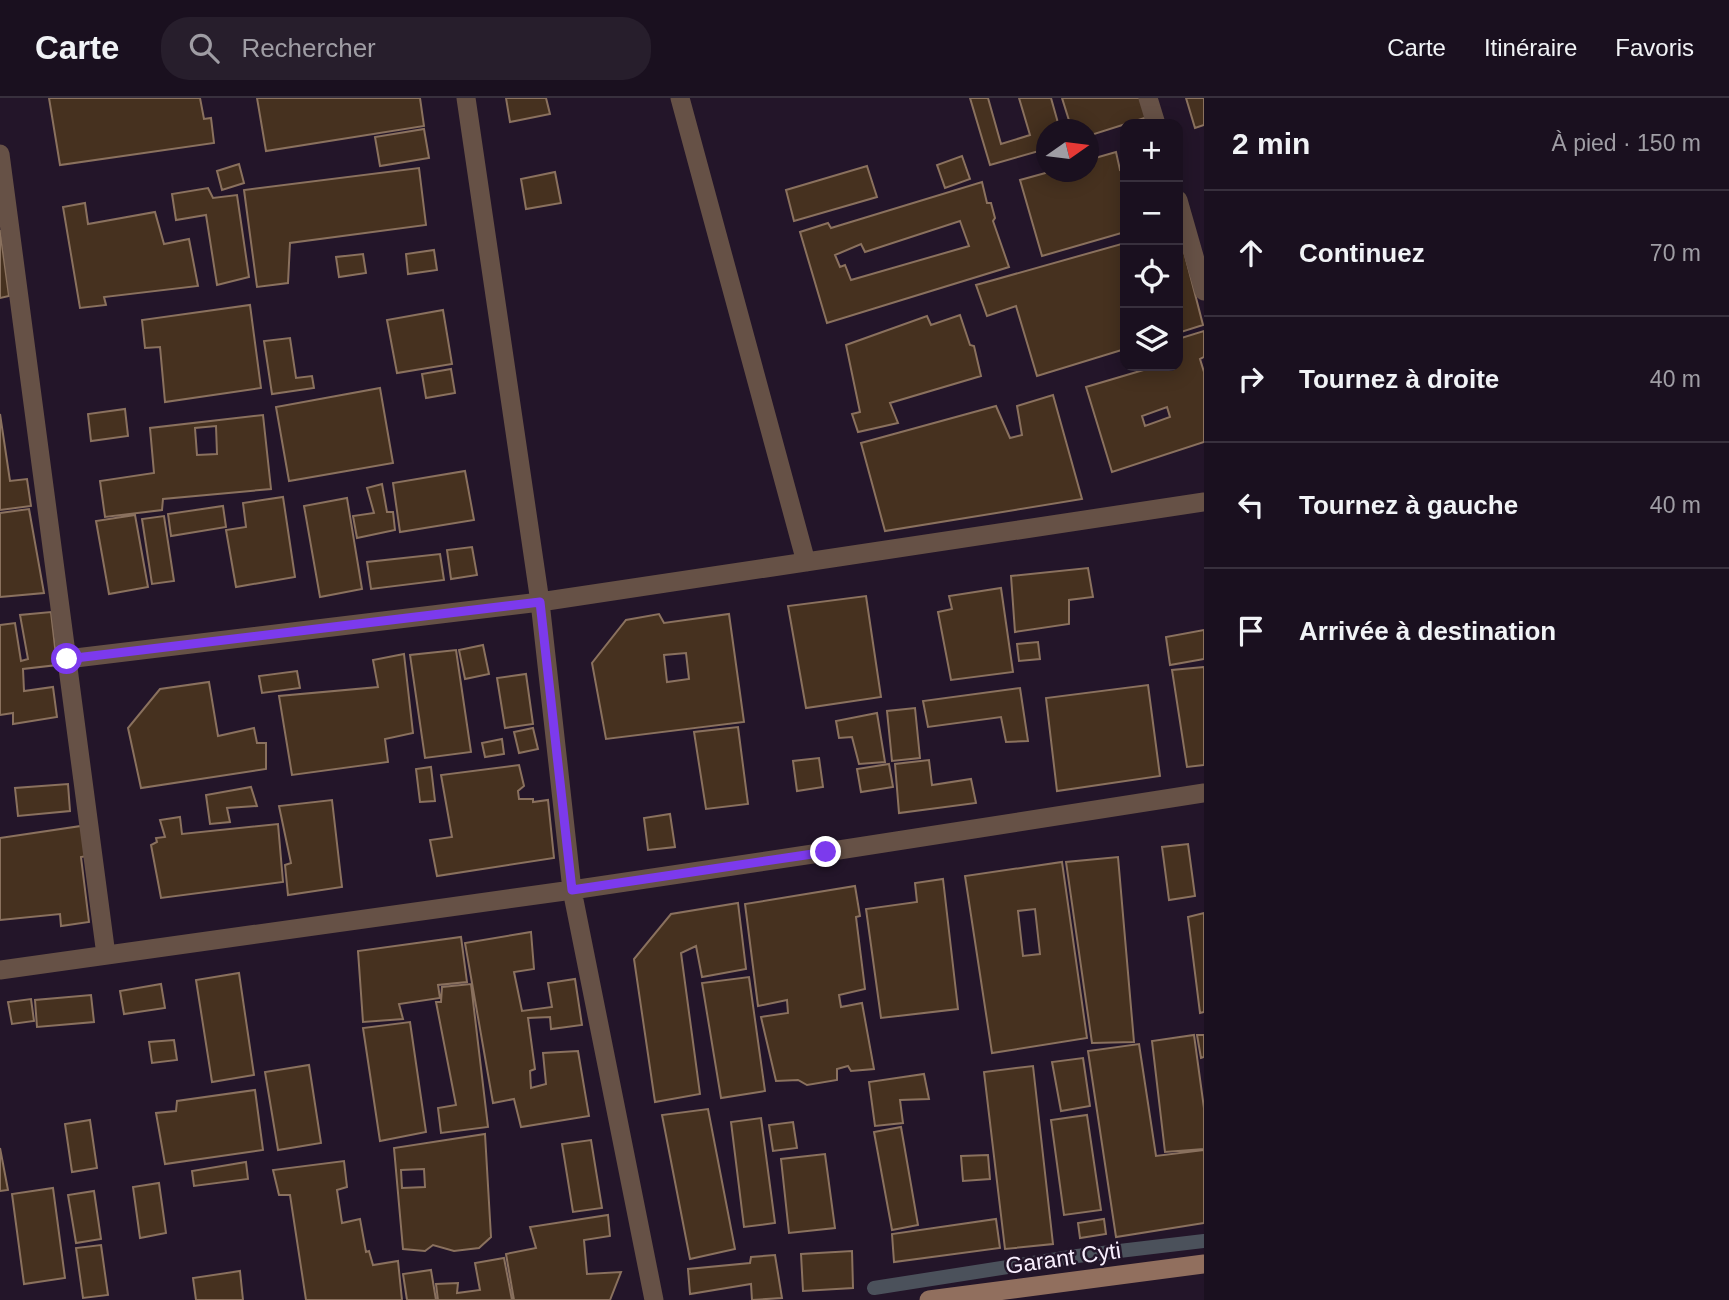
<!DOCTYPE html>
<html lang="fr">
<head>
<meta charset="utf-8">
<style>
  :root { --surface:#1a101f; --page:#271e2c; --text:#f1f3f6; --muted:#9f9da4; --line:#38303d }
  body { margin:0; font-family:Helvetica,sans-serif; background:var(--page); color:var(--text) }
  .controls { position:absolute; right:21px; top:21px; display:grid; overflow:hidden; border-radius:14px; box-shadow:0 4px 18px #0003 }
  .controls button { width:63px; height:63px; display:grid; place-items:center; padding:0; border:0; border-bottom:2px solid var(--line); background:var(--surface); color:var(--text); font:35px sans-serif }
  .compass { position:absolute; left:1036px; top:21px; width:63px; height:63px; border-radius:50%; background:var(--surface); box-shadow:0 4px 18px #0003; rotate:76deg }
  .stop { position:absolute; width:21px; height:21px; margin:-16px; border:5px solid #7c3aed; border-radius:50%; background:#fff }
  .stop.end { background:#7c3aed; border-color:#fff; box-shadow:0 2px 7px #0008 }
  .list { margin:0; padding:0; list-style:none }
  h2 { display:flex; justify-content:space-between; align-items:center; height:91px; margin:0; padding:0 28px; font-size:30px }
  h2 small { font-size:23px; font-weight:400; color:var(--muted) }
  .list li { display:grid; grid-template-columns:46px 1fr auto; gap:21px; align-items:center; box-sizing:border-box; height:126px; padding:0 28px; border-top:2px solid var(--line) }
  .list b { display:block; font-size:26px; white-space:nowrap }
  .list em { font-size:23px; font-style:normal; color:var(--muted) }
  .icon { flex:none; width:38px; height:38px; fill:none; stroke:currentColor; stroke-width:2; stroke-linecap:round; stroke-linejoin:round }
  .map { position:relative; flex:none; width:1204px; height:1202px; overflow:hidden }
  header { display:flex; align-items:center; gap:42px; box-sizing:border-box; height:98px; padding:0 35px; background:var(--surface); border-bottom:2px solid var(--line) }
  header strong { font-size:33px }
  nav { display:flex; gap:38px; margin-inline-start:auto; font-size:24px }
  .search { width:490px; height:63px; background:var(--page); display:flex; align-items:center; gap:18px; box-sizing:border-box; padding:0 24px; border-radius:28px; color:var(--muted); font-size:26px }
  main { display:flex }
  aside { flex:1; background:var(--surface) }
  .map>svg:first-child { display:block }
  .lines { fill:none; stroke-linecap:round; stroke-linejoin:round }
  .stream { stroke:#4b515b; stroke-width:14 }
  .building { fill:#46311f; stroke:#8a715e; stroke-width:2; fill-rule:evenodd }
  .minor { stroke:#665146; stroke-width:19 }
  .secondary { stroke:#916f5e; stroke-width:19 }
  .route { stroke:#7c3aed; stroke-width:9 }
  .labels { text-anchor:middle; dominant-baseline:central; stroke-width:5; stroke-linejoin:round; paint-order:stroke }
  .street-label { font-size:23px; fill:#f8eefd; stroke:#231529 }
</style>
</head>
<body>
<header>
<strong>Carte</strong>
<div class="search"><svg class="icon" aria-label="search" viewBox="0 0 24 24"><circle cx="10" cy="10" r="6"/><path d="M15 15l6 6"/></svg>Rechercher</div>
<nav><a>Carte</a><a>Itinéraire</a><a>Favoris</a></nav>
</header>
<main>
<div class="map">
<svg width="1204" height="1202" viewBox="0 0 1204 1202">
  <rect width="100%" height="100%" fill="#231529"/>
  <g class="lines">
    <path class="stream" d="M874 1190 1077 1158 1204 1143"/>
  </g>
  <path class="building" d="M49 0H200L204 21 211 20 214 45 60 67Z
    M257 0H420L424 28 266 53Z
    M506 0H546L550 16 510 24Z
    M970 0H988L1001 46 1030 37 1019 0H1051L1060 32H1046V51L990 67Z
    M1062 0H1149L1154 17 1088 38V32H1072Z
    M1186 0H1204V27L1195 30Z
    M424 31 429 60 380 68 375 39Z
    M1116 54 1120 72 1125 70V134L1042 158 1020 82 1049 74H1088V62Z
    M962 58 970 81 945 90 937 67Z
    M239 66 244 85 222 92 217 73Z
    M867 68 877 99 794 123 786 92Z
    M419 70 426 127 290 145 288 185 257 189 244 92Z
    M555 74 561 105 526 111 521 81Z
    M982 84 987 105H991L995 120 993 123 1009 169 827 225 800 134 828 125 831 130ZM960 123 969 148 851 182 845 167 840 169 835 157 861 146 865 154Z
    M208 90 213 100 237 97 249 179 217 187 206 117 176 122 172 96Z
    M85 105 88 126 155 114 164 146 189 141 198 188 104 199 106 207 80 210 63 109Z
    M1178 130 1203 227 1178 235Z
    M0 132 9 198 0 200Z
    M1125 145V251L1037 278 1016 208 987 218 976 187Z
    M434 152 437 172 408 176 406 156Z
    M363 156 366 175 339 179 336 159Z
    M250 207 261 290 165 304 160 249 145 250 142 222Z
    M443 212 452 266 397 275 387 222Z
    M960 217 970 247 974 248 981 278 890 305 898 325 858 334 852 316 860 314 846 247 927 218 931 227Z
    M1204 233V259L1200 261 1204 274V344L1112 374 1086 289 1157 268H1178V241ZM1167 309 1170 319 1145 328 1142 318Z
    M290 240 296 280 312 278 314 290 272 296 264 243Z
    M451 271 455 295 426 300 422 276Z
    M380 290 393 365 289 383 276 309Z
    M1053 297 1082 401 885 433 861 345 996 308 1010 340 1022 337 1017 308Z
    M125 311 128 338 91 343 88 316Z
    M0 316 10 383 27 381 31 408 0 412Z
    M263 317 271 391 163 401 162 412 105 419 100 383 154 375 150 330ZM216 328 217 356 197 357 195 330Z
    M465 373 474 422 400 434 393 385Z
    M382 386 387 414H393L395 432 357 440 353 418 374 415 367 390Z
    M283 399 295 479 236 489 226 432 246 429 243 405Z
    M347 400 362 491 320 499 304 408Z
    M223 408 226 429 171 438 168 416Z
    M29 411 44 495 0 499V415Z
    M135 417 148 489 109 496 96 423Z
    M164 418 174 483 152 486 142 421Z
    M472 449 477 477 451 481 447 452Z
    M440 456 444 482 371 491 367 464Z
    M1088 470 1093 499 1069 502V526L1015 534 1011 478Z
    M1001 490 1013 574 951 582 938 514 952 511 949 498Z
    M866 498 881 599 806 610 788 508Z
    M51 514 57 567 23 571 24 593 53 589 57 619 13 626V615L0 617V527L15 525 21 563 28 561 20 517Z
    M659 516 664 525 729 516 744 624 606 641 592 565 626 522ZM686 555 689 581 667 584 664 557Z
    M1204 532V561L1170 567 1166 539Z
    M1038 544 1040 561 1019 563 1017 546Z
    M483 547 489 576 465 581 459 552Z
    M456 552 471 654 425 660 410 557Z
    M404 556 413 635 385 641 388 664 292 677 279 598 378 589 373 562Z
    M1204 569V667L1187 669 1172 572Z
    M297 573 300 590 262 595 259 578Z
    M526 576 533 626 505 630 497 580Z
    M209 584 218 638 254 630 257 645H266V671L141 690 128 630 160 591Z
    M1148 587 1160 678 1057 693 1046 600Z
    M1020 590 1028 643 1006 644 1001 619 928 629 923 603Z
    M915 610 920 660 892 663 887 613Z
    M877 615 885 664 859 666 852 639 839 640 836 623Z
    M738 629 748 706 706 711 694 634Z
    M533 630 538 651 519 655 514 634Z
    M502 641 504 656 485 659 482 645Z
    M819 660 823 689 797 693 793 663Z
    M929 662 932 687 971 681 976 705 899 715 895 666Z
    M889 666 893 689 861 694 857 671Z
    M519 667 524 688 518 693 519 701H533V704L548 702 554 760 437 778 430 742 452 739 441 677Z
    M431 669 435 703 420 704 416 671Z
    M68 686 70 713 18 718 15 690Z
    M251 689 257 708 227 710 230 724 210 726 206 697Z
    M332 702 342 789 288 797 285 767 291 765 279 708Z
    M670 716 675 749 648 752 644 720Z
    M180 719 182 736 278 726 283 784 161 800 151 747 157 744 156 740 165 739 160 722Z
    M81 728 87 758 81 759 89 824 61 828 60 816 0 822V740Z
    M1188 746 1195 798 1169 802 1162 749Z
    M1118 759 1134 944 1092 945 1066 764Z
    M1062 764 1087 940 992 955 965 778ZM1035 811 1040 856 1023 858 1018 813Z
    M943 781 958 911 881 920 866 811 917 804 915 785Z
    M855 788 860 818 856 819 865 891 839 897 841 909 862 905 874 971 851 973 848 968 837 971V982L807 987 798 982 776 983 761 919 788 915 787 902 758 908 745 806Z
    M738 805 746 871 702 879 696 848 681 855 700 996 655 1004 634 861 671 816Z
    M1204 815V914L1200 915 1188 819Z
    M531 834 534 871 514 874 522 913 552 909 548 885 575 881 582 927 551 931 550 919 528 920 535 971 530 973 531 990 546 986 543 955 578 953 589 1018 521 1029 514 1001 493 1005 465 845Z
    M461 839 467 884 438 887 440 900 399 906 403 921 363 924 358 853Z
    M239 875 254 977 212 984 196 882Z
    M749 879 765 993 721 1000 702 885Z
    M161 886 165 910 124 916 120 893Z
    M471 886 488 1029 441 1035 438 1010 456 1007 436 904H441L442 889Z
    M91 897 94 924 37 929 35 902Z
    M31 901 34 923 12 926 8 904Z
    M410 924 426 1034 380 1043 363 930Z
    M1194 937 1204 1010V1051L1165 1054 1152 943Z
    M1197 937H1204V959L1201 960Z
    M174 942 177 962 152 965 149 944Z
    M1139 946 1156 1058 1204 1052V1125L1116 1139 1088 953Z
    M1083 960 1090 1008 1061 1013 1052 964Z
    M309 967 321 1045 278 1052 265 974Z
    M1033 968 1053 1146 1005 1151 984 974Z
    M924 976 929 1001 900 1002 903 1025 875 1028 869 984Z
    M255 992 263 1052 165 1066 156 1015 176 1013 177 1003Z
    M708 1011 735 1151 690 1161 662 1017Z
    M1087 1017 1101 1112 1064 1117 1051 1022Z
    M761 1020 775 1125 744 1129 731 1024Z
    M90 1022 97 1070 72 1074 65 1026Z
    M793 1024 797 1050 773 1053 769 1027Z
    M901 1029 918 1127 892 1132 874 1034Z
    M485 1036 491 1139 479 1150 454 1153 433 1147 425 1153 403 1151 394 1050ZM424 1071 425 1089 402 1090 401 1072Z
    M591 1042 602 1110 573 1114 562 1046Z
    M0 1050 8 1092 0 1093Z
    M825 1056 835 1130 789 1135 781 1061Z
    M988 1057 990 1081 963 1083 961 1058Z
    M344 1063 347 1089 337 1092 342 1125 360 1121 366 1154 369 1153 373 1167 398 1163 402 1202H306L290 1097H279L273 1072Z
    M246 1064 248 1081 194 1088 192 1073Z
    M159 1085 166 1135 140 1140 133 1089Z
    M53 1090 65 1180 24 1186 12 1096Z
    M94 1093 101 1141 76 1145 68 1097Z
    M608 1117 610 1138 584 1142 587 1176 621 1174 610 1202H514L506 1156 536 1150 530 1129Z
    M996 1121 1000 1150 894 1164 892 1136Z
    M1104 1121 1106 1136 1080 1140 1078 1125Z
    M101 1147 108 1197 83 1200 76 1150Z
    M852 1153 853 1190 803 1193 801 1156Z
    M775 1157 782 1200 752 1202 751 1186 690 1196 688 1171 750 1165 751 1159Z
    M504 1160 512 1202H438L436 1186 458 1185 457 1195 480 1192 475 1165Z
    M431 1172 436 1202H407L403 1176Z
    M240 1173 243 1202H196L193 1180Z"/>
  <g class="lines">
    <path class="minor" d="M466 0 540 504 572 792 654 1202
      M680 0 806 464
      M1148 0 1156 26
      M0 56 106 857
      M1178 102 1204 193
      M67 561 540 504 1204 404
      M0 872 572 792 826 754 1204 695"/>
    <path class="secondary" d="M929 1202 1204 1166"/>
  </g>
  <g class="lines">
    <path class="route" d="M67 561 540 504 572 792 826 754"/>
  </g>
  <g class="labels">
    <g class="street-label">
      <text transform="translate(1063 1160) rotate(-8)">Garant Cyti</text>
    </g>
  </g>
</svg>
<div class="controls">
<button>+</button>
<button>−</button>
<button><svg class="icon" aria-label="locate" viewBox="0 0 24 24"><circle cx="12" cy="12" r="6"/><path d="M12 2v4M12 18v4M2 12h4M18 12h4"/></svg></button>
<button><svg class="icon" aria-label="layers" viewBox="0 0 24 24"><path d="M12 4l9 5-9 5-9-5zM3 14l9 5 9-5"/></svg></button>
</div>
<svg class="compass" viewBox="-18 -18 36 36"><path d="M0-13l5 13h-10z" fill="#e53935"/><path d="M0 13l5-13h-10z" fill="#9f9da4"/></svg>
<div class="stop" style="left:67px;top:561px"></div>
<div class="stop end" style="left:826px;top:754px"></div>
</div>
<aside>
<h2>2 min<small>À pied · 150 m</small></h2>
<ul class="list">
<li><svg class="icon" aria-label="ahead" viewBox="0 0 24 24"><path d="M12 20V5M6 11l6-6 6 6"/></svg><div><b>Continuez</b></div><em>70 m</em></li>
<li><svg class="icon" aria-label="right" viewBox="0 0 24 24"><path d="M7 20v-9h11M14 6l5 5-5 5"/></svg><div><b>Tournez à droite</b></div><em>40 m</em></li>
<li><svg class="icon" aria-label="left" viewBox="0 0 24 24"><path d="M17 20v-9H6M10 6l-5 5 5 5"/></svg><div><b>Tournez à gauche</b></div><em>40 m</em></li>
<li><svg class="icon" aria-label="arrive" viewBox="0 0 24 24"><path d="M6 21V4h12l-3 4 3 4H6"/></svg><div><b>Arrivée à destination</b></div></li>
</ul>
</aside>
</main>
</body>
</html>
